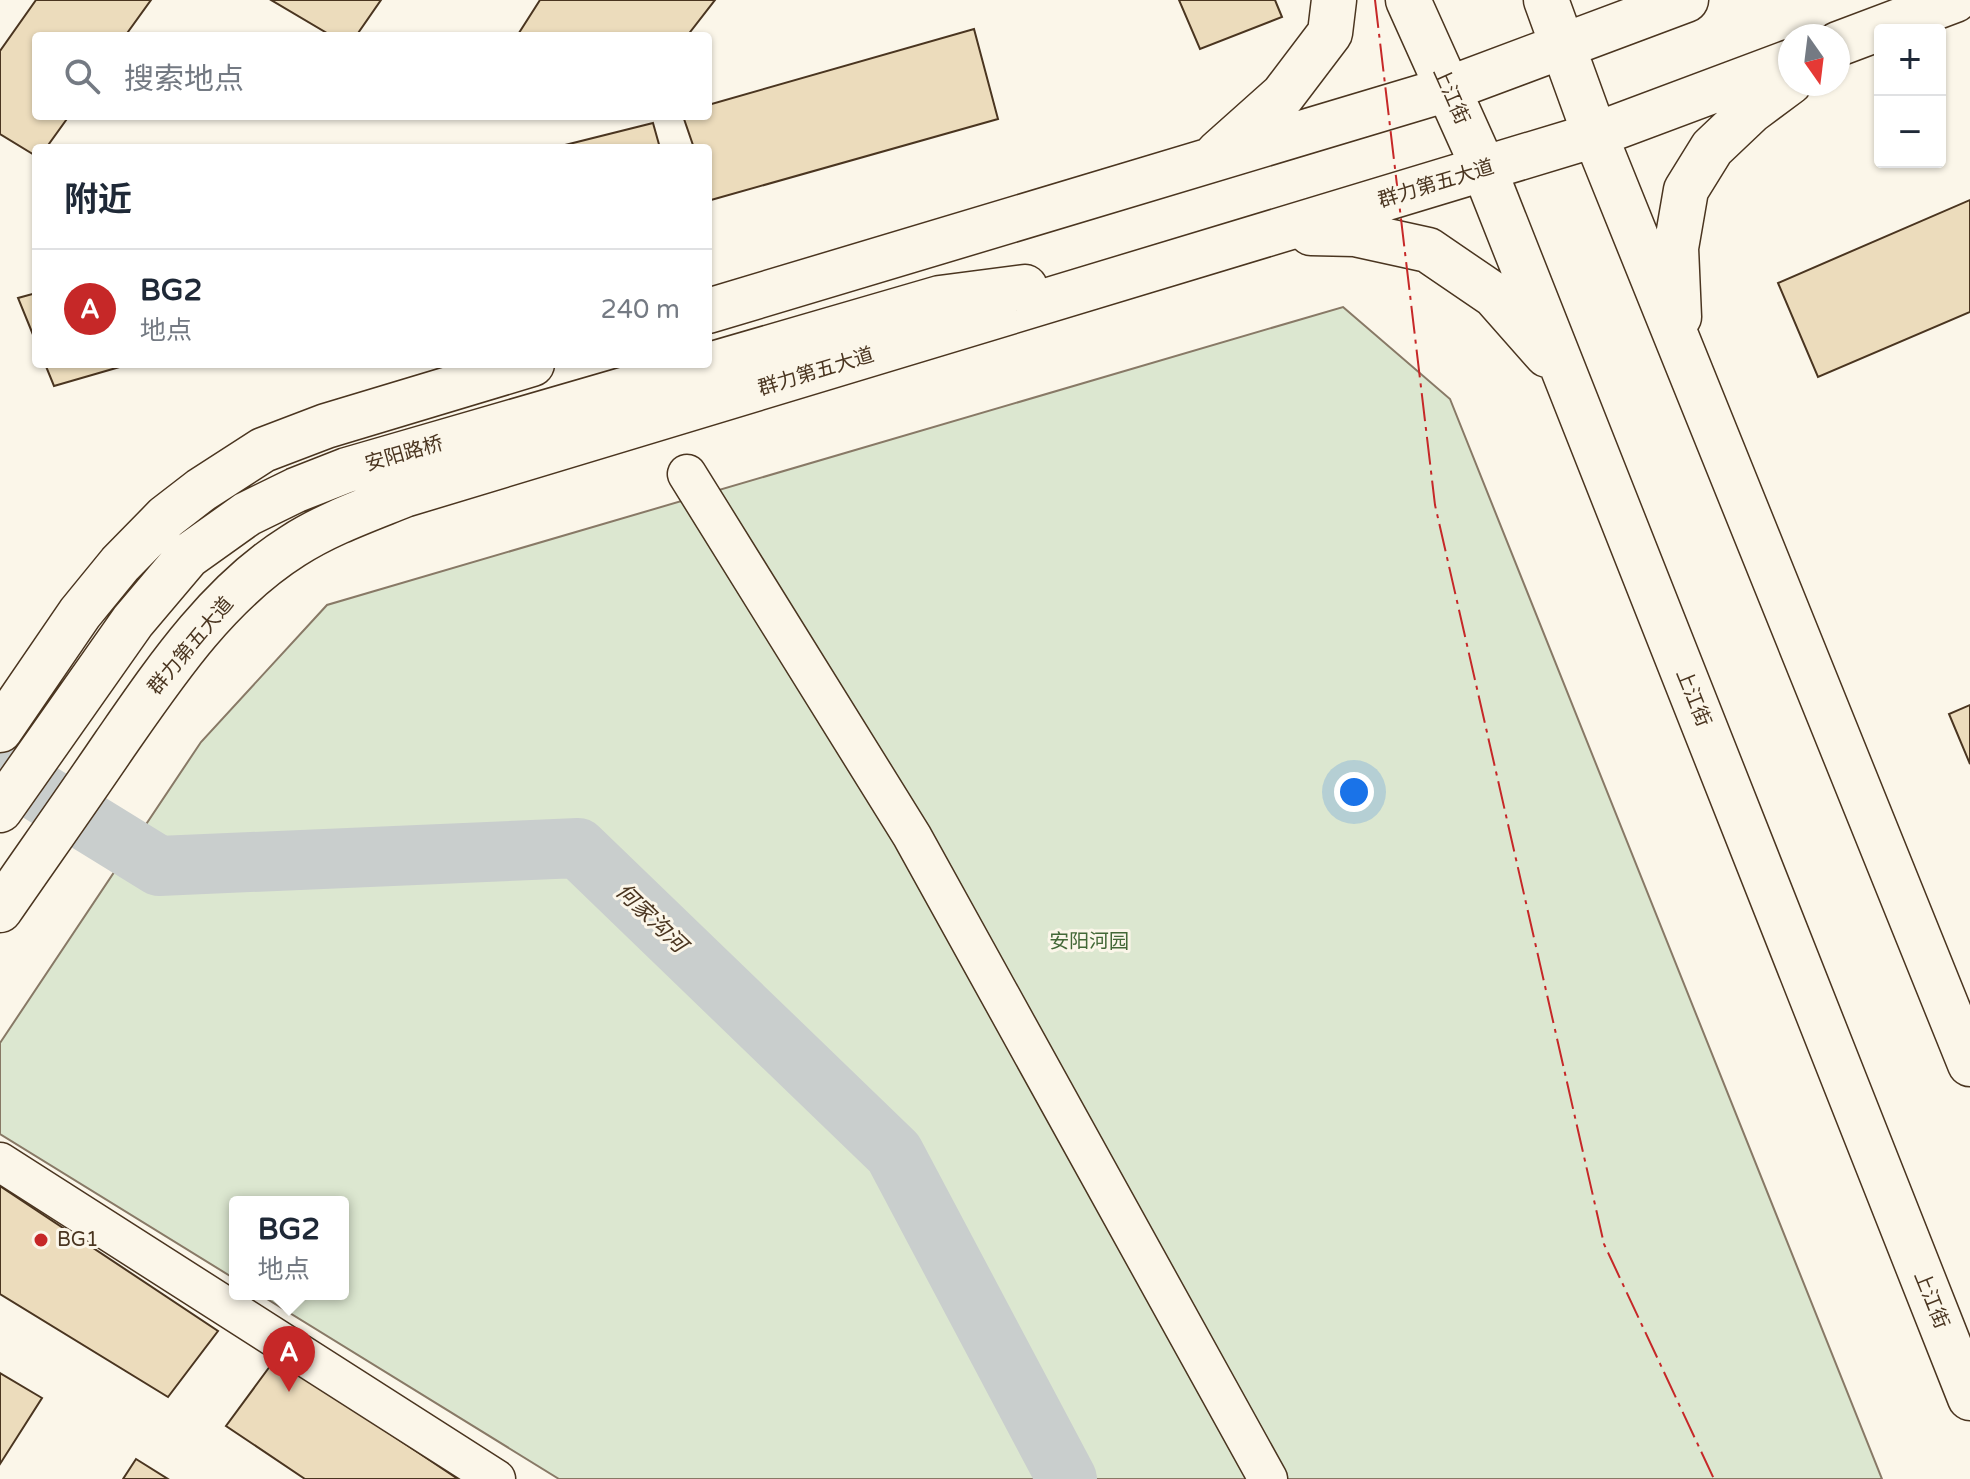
<!DOCTYPE html>
<html lang="zh">
<head>
<meta charset="utf-8">
<style>
  :root { --surface:#fff; --page:#f6f6f7; --text:#1f2937; --muted:#747a83; --line:#e0e1e3; --accent:#c62828 }
  body { margin:0; font-family:"Varela Round","Noto Sans SC",sans-serif; background:var(--page); color:var(--text) }
  .controls { position:absolute; right:24px; top:24px; display:grid; overflow:hidden; border-radius:8px; box-shadow:0 2px 6px #0004 }
  .controls button { width:72px; height:72px; display:grid; place-items:center; padding:0; border:0; border-bottom:2px solid var(--line); background:var(--surface); color:var(--text); font:40px sans-serif }
  .compass { position:absolute; left:1778px; top:24px; width:72px; height:72px; border-radius:50%; background:var(--surface); box-shadow:0 2px 6px #0004; rotate:166deg }
  .you { position:absolute; left:1354px; top:792px; width:28px; height:28px; margin:-20px; border:6px solid #fff; border-radius:50%; background:#1a73e8; box-shadow:0 0 0 12px #1a73e833 }
  .badge { display:grid; place-items:center; width:52px; height:52px; border-radius:50%; background:var(--accent); color:#fff; font-size:26px; font-weight:700 }
  .pin { position:absolute; translate:-50% -66px; filter:drop-shadow(0 2px 4px #0008) }
  .pin::after { content:''; position:absolute; top:42px; width:28px; height:24px; background:inherit; clip-path:polygon(0 0,100% 0,50% 100%) }
  .popup { position:absolute; left:229px; top:1196px; width:120px; height:104px; box-sizing:border-box; display:grid; place-content:center; border-radius:8px; background:var(--surface); filter:drop-shadow(0 2px 6px #0005); font-size:26px; white-space:nowrap; color:var(--muted) }
  .popup b { font-size:30px; color:var(--text) }
  .popup::after { content:''; position:absolute; left:50%; top:100%; margin-left:-16px; border:16px solid transparent; border-top-color:var(--surface) }
  .list { margin:0; padding:0; list-style:none }
  h2 { display:flex; justify-content:space-between; align-items:center; height:104px; margin:0; padding:0 32px; font-size:34px }
  h2 small { font-size:26px; font-weight:400; color:var(--muted) }
  .list li { display:grid; grid-template-columns:52px 1fr auto; gap:24px; align-items:center; box-sizing:border-box; height:120px; padding:0 32px; border-top:2px solid var(--line) }
  .list b { display:block; font-size:30px; white-space:nowrap }
  .list p { margin:0; font-size:26px; white-space:nowrap; color:var(--muted) }
  .list em { font-size:26px; font-style:normal; color:var(--muted) }
  .icon { flex:none; width:44px; height:44px; fill:none; stroke:currentColor; stroke-width:2; stroke-linecap:round; stroke-linejoin:round }
  .map { position:relative; flex:none; width:1970px; height:1479px; overflow:hidden }
  .search { position:absolute; background:var(--surface); box-shadow:0 2px 6px #0004; left:32px; top:32px; width:680px; height:88px; display:flex; align-items:center; gap:20px; box-sizing:border-box; padding:0 28px; border-radius:8px; color:var(--muted); font-size:30px }
  .panel { position:absolute; background:var(--surface); box-shadow:0 2px 6px #0004; left:32px; top:144px; width:680px; height:224px; border-radius:8px }
  .map>svg:first-child { display:block }
  .green { fill:#dce7d0; stroke:#887966; stroke-width:2 }
  .lines { fill:none; stroke-linecap:round; stroke-linejoin:round }
  .river { stroke:#c9cecd; stroke-width:60 }
  .building { fill:#ecdcbc; stroke:#4a3520; stroke-width:2 }
  .minor-casing { stroke:#4a3520; stroke-width:41 }
  .major-casing { stroke:#4a3520; stroke-width:47 }
  .minor { stroke:#fbf6e9; stroke-width:38 }
  .major { stroke:#fbf6e9; stroke-width:44 }
  .power { stroke:#c62828; stroke-width:2; stroke-dasharray:28 6 4 6; stroke-linecap:butt }
  .poi-dot { fill:#c62828; stroke:#fbf6e9; stroke-width:3 }
  .labels { text-anchor:middle; dominant-baseline:central; stroke-width:6; stroke-linejoin:round; paint-order:stroke }
  .street-label { font-size:20px; fill:#4a3520; stroke:#fbf6e9 }
  .park-label { font-size:20px; fill:#436837; stroke:#fbf6e9 }
  .poi-label { font-size:20px; fill:#4a3520; stroke:#fbf6e9; text-anchor:start }
  .water-label { font-size:22px; font-style:italic; fill:#4a3520; stroke:#fbf6e9 }
</style>
</head>
<body>
<div class="map">
<svg width="1970" height="1479" viewBox="0 0 1970 1479">
  <rect width="100%" height="100%" fill="#fbf6e9"/>
  <path class="green" d="M1343 307 1450 399 1882 1479H559L259 1294H343V1202H235V1279L0 1134V1043L201 742 327 605Z"/>
  <g class="lines">
    <path class="river" d="M0 768 159 866 578 848 894 1153 1067 1479"/>
  </g>
  <path class="building" d="M36 0H151L125 36H36V116H69L46 148H36V156L0 134V51Z
    M271 0H381L356 36H332Z
    M540 0H715L687 36H517Z
    M1179 0H1275L1282 17 1200 49Z
    M974 29 998 119 711 200 708 191V148H694L683 116H708V105Z
    M653 123 660 148H553Z
    M1970 200V312L1818 377 1778 283Z
    M36 293V342L18 298Z
    M45 364H130L54 386Z
    M1970 705V764L1949 714Z
    M0 1186 218 1331 168 1397 0 1294Z
    M276 1358 458 1479H305L226 1426Z
    M0 1373 42 1398 0 1464Z
    M136 1459 168 1479H123Z"/>
  <g class="lines">
    <g class="minor-casing">
      <path id="minor" d="M687 474 912 836 1268 1479
        M0 1162 496 1479"/>
    </g>
    <g class="major-casing">
      <path id="major" d="M1408 0 1484 169 1970 1398
        M1546 0 1595 135 1970 1064
        M1838 44 1955 0
        M1218 153 1283 95 1330 33 1334 0
        M1311 233 1355 234 1428 250 1494 295 1547 355
        M708 311 1448 89 1686 0
        M1679 317 1676 248 1686 190 1712 148 1751 111 1790 82
        M0 730 80 613 120 564 166 517 201 490 263 450 326 426 532 364
        M0 810 133 621 188 556 247 514 296 490 347 470 940 298 1025 287
        M0 910C38 855 77 800 115 744 165 672 217 594 293 546 327 524 367 510 404 495L1595 135 1790 62"/>
    </g>
    <use href="#minor" class="minor"/>
    <use href="#major" class="major"/>
    <path class="power" d="M1375 0 1435 505 1604 1244 1714 1479"/>
  </g>
  <circle class="poi-dot" cx="41" cy="1240" r="8"/>
  <g class="labels">
    <g class="street-label">
      <text transform="translate(1451 96) rotate(66)">上江街</text>
      <text transform="translate(1436 184) rotate(-17)">群力第五大道</text>
      <text transform="translate(816 372) rotate(-17)">群力第五大道</text>
      <text transform="translate(404 454) rotate(-16)">安阳路桥</text>
      <text transform="translate(191 646) rotate(-50)">群力第五大道</text>
      <text transform="translate(1693 698) rotate(68)">上江街</text>
      <text transform="translate(1931 1300) rotate(68)">上江街</text>
    </g>
    <g class="park-label">
      <text x="1089" y="942">安阳河园</text>
    </g>
    <g class="poi-label">
      <text x="57" y="1240">BG1</text>
    </g>
    <g class="water-label">
      <text transform="translate(651 918) rotate(44)">何家沟河</text>
    </g>
  </g>
</svg>
<div class="controls">
<button>+</button>
<button>−</button>
</div>
<svg class="compass" viewBox="-18 -18 36 36"><path d="M0-13l5 13h-10z" fill="#e53935"/><path d="M0 13l5-13h-10z" fill="#747a83"/></svg>
<div class="you"></div>
<div class="pin badge" style="left:289px;top:1392px">A</div>
<div class="popup"><b>BG2</b>地点</div>
<div class="search"><svg class="icon" aria-label="search" viewBox="0 0 24 24"><circle cx="10" cy="10" r="6"/><path d="M15 15l6 6"/></svg>搜索地点</div>
<section class="panel">
<h2>附近<small></small></h2>
<ul class="list">
<li><span class="badge">A</span><div><b>BG2</b><p>地点</p></div><em>240 m</em></li>
</ul>
</section>
</div>
</body>
</html>
